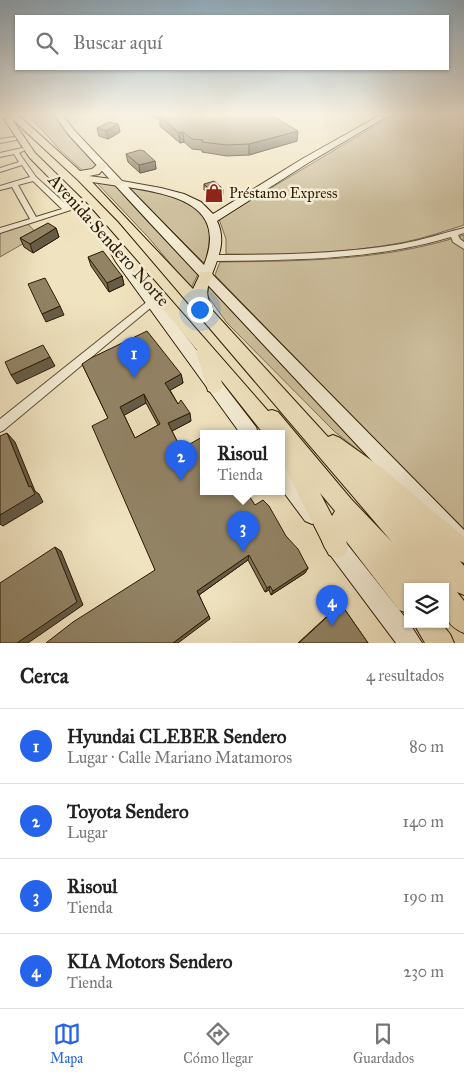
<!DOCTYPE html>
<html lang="es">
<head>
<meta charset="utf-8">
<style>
  :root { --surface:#fff; --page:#f2f2f2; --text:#222; --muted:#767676; --line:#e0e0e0; --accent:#2563eb }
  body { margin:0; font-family:"IM FELL Great Primer",serif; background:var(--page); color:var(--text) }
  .controls { position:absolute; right:15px; bottom:15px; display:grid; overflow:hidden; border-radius:0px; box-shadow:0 1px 4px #0004 }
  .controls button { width:45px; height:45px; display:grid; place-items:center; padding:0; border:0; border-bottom:1px solid var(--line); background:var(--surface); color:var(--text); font:25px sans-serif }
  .you { position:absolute; left:199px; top:309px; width:18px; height:18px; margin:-12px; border:4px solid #fff; border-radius:50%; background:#1a73e8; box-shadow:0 0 0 8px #1a73e833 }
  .badge { display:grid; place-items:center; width:32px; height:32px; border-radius:50%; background:var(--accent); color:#fff; font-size:16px; font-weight:700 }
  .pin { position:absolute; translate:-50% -41px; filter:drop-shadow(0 1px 2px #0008) }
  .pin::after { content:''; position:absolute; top:26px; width:18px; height:15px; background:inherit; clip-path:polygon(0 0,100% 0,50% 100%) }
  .popup { position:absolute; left:200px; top:430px; width:85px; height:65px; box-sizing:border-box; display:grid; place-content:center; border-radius:0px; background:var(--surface); filter:drop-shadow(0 1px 4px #0005); font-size:16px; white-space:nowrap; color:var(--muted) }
  .popup b { font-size:19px; color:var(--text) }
  .popup::after { content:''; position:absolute; left:50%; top:100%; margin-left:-10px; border:10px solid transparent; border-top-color:var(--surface) }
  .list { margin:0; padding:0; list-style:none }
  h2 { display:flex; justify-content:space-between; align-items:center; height:65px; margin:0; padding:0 20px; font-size:21px }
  h2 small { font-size:16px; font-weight:400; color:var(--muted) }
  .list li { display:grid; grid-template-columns:32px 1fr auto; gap:15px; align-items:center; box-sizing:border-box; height:75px; padding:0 20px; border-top:1px solid var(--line) }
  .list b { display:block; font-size:19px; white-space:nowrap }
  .list p { margin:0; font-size:16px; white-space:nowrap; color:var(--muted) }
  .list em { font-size:16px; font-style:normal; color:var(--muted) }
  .icon { flex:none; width:28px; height:28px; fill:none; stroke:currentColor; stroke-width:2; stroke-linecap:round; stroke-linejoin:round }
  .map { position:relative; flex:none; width:464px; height:643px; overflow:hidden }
  .search { position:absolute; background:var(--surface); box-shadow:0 1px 4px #0004; left:15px; right:15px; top:15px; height:55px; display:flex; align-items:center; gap:12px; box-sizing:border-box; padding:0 18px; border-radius:0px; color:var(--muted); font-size:19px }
  .sheet { height:365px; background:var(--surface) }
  nav { display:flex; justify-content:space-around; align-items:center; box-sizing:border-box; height:70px; border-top:1px solid var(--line); background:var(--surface); font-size:14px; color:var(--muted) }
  nav a { display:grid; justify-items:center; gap:2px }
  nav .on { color:var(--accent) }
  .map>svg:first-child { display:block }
  .green { fill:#cfc1a0; stroke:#7e6e52 }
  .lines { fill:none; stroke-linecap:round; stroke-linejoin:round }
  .street-casing { stroke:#5e4d32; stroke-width:2 }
  .secondary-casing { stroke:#2d1b03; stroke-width:2 }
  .primary-casing { stroke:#2d1b03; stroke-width:2 }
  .street { fill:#f5edd6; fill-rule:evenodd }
  .secondary { fill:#f5edd6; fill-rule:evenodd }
  .primary { fill:#f0e3c0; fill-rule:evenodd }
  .wall { fill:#7e7157; stroke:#2d1b03; fill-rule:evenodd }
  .shaded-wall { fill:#665c47; stroke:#2d1b03 }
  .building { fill:#928365; stroke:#2d1b03; fill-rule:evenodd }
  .labels { text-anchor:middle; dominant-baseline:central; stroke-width:5; stroke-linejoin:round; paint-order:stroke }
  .far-poi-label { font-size:15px; fill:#2d1b03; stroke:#f5edd6; text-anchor:start }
  .street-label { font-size:18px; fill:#2d1b03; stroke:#f5edd6 }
</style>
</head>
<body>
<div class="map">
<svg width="464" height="643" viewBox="0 0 464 643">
  <rect width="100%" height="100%" fill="#f0e3c0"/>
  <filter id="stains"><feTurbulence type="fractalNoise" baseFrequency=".004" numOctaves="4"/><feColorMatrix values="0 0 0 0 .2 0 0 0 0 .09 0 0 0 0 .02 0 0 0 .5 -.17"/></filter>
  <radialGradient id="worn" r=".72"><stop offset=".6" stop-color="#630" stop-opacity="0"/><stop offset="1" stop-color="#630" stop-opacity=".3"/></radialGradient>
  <path class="green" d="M28 114H51L57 118 68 134 98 167 84 172 59 149Z
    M395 114H464V225C445 231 425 238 405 242 346 254 285 255 226 254V239L219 219Z
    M95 181 114 184 198 274 191 288 148 237Z
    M134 187 175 196 202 212 213 235 205 264 131 190Z
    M28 224 38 235 0 257V233Z
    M464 235V532L215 275 220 262C302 261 385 261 464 235Z
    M209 287 377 465 335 432 227 323 207 295Z"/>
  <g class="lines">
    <g class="street-casing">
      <path id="street" d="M14 137 16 138V140L0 143V139Z
        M22 148 25 150 19 153 36 177 69 207 82 203 86 205 0 233V228L30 219 12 187 0 190V186L30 177 22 165 0 172V168L19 162 14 154 0 157V153ZM33 181 62 209 36 217 18 185Z
        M464 228V233L458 235 460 239 464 242V249L453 242 451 237C374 260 294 260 215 261L211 258 215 255C277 255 340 254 401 244 423 240 443 233 464 228Z
        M151 300 156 303 154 305 4 430 0 432V419L148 301Z"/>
    </g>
    <g class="secondary-casing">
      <path id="secondary" d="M54 114H62L74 130 122 181 161 188 184 194 201 202 213 214 302 159 382 114H391L308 163 217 221C226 240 219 256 212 274L464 530V555L457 552 150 223 68 134ZM128 187C175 195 228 205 204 265Z
        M107 232 111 233 124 256 256 427 258 433H240L116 262 101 235Z
        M282 466 289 469 319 507 322 514 319 521 312 524 305 521 282 490Z
        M332 531 339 534 408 621V624H410L422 643H396L325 548 322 541 325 534Z"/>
    </g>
    <g class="primary-casing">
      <path id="primary" d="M8 114H17L80 171 92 169 99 163H105L107 165 99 174 89 176 119 180 124 183 119 186 92 182 193 289 201 272H211L213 275C206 288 205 295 212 307L211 309 328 437 333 435 340 438 382 468 464 537V563L460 561 464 566V595L457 592 464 601V633C441 624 445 608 445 587H408V613L399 610 346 541 348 547 345 555 337 558 329 555 282 462V433H263L221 380 223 386 220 391 214 393 208 391 196 352 197 350 78 207 29 157 4 119 11 117ZM11 118 78 180 119 222 392 542 351 499 278 412 272 410 268 411 86 203 35 153ZM320 493 335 511 332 516Z
        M414 624H442L450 634 454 643H425Z"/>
    </g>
    <use href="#street" class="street"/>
    <use href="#secondary" class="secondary"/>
    <use href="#primary" class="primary"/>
  </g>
  <path class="wall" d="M148 114H269L297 141 249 155 227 156 202 152V150L192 149 184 142 180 143 160 126V120Z
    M118 124 120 132 108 139 99 136 97 128Z
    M126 154 155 161 156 169 140 173 128 162Z
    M204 184 223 195 213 198 204 190Z
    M56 228 59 237 33 253 24 247 20 238Z
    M88 257 122 276 124 285 109 292 91 266Z
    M82 364 181 374 183 383 170 390 178 404 191 421 172 431 181 449 255 505 286 536 308 568 305 573 271 595 269 590 265 592 248 560 199 595 210 619 155 570 108 418ZM146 403 158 425 135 438 124 415Z
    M341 604 368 643H298L336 608Z"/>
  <path class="shaded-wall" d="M118 124 120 132 108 139 106 131Z
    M298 131 297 141 249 155V144Z
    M183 132 184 142 180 143 179 133Z
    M155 161 156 169 140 173 139 165Z
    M223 189V195L213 198 212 192Z
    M56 228 59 237 33 253 30 244Z
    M122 276 124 285 109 292 107 283Z
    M60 306 64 315 46 322 42 314Z
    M50 357 55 366 17 384 11 375Z
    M181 374 183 383 167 392 165 383Z
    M144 394 146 403 123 416 120 407Z
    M190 413 191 421 170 432 168 423Z
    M7 433 15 442 35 491 39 494 43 502 3 526 0 524V515L29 487Z
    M55 547 61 551 83 605 28 643H17Z
    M249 555 248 560 199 595 197 591Z
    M308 568 305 573 271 595 273 591Z
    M270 586 269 590 265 592 267 588Z
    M209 616 210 619 178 643H173Z"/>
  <path class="building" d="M168 114H269L298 131 249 144 227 145 202 142 203 140 192 139 183 132 179 133 159 116 169 114Z
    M109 122 118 124 106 131 97 128Z
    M140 150 144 151 155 161 139 165 126 154Z
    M214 181 223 189 212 192 204 184Z
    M48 223 56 228 30 244 20 238Z
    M103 251 122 276 107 283 88 257Z
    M45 278 60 306 42 314 28 284Z
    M147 331 181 374 165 383 178 404 181 400 190 413 168 423 181 449 204 436V491H246L255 505 263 500 269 506 286 536 298 549 308 568 273 591 270 586 267 588 249 555 197 591 209 616 173 643H46L73 622 155 570 92 426 108 418 82 364 91 358ZM144 394 160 424 135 438 120 407Z
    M43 345 50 357 11 375 5 362Z
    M7 433 29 487 31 486 35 494 0 515V436Z
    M55 547 77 602 17 643H0V583Z
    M341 604 368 643H299Z"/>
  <linearGradient id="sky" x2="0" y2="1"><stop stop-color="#91acbe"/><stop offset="0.56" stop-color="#f8f2e3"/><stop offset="1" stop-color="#f8f2e3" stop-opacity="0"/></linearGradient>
  <rect width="464" height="204" fill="url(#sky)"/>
  <defs>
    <g id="shop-bare" transform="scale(1.5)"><path d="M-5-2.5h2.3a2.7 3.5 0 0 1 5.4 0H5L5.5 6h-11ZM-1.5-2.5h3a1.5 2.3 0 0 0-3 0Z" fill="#8f2418" stroke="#f5edd6" stroke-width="2.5" paint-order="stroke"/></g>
  </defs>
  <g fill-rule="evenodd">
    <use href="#shop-bare" x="214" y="193"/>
  </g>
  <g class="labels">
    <g class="far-poi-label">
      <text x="229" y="193">Préstamo Express</text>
    </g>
    <g class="street-label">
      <text transform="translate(109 240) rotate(48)">Avenida Sendero Norte</text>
    </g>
  </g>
  <rect width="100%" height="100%" filter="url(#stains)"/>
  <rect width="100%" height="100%" fill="url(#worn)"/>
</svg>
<div class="controls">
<button><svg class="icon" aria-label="layers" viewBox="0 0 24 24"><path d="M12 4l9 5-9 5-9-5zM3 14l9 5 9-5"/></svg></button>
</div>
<div class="you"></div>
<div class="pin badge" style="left:134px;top:378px">1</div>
<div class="pin badge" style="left:181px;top:481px">2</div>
<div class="pin badge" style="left:243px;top:552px">3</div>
<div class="popup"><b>Risoul</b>Tienda</div>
<div class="pin badge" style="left:332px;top:626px">4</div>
<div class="search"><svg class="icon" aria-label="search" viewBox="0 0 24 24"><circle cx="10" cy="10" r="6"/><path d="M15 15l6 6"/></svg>Buscar aquí</div>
</div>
<section class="sheet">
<h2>Cerca<small>4 resultados</small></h2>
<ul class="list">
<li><span class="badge">1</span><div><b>Hyundai CLEBER Sendero</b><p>Lugar · Calle Mariano Matamoros</p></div><em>80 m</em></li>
<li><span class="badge">2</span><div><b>Toyota Sendero</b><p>Lugar</p></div><em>140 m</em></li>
<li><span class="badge">3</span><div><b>Risoul</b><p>Tienda</p></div><em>190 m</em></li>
<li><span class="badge">4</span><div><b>KIA Motors Sendero</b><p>Tienda</p></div><em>230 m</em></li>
</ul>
</section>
<nav>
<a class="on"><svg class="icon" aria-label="map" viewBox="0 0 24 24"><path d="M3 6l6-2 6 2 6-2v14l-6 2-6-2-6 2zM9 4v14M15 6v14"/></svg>Mapa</a>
<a><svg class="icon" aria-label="directions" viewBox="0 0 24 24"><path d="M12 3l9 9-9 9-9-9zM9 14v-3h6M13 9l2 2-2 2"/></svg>Cómo llegar</a>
<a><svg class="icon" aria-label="saved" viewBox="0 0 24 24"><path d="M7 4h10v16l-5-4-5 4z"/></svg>Guardados</a>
</nav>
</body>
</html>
